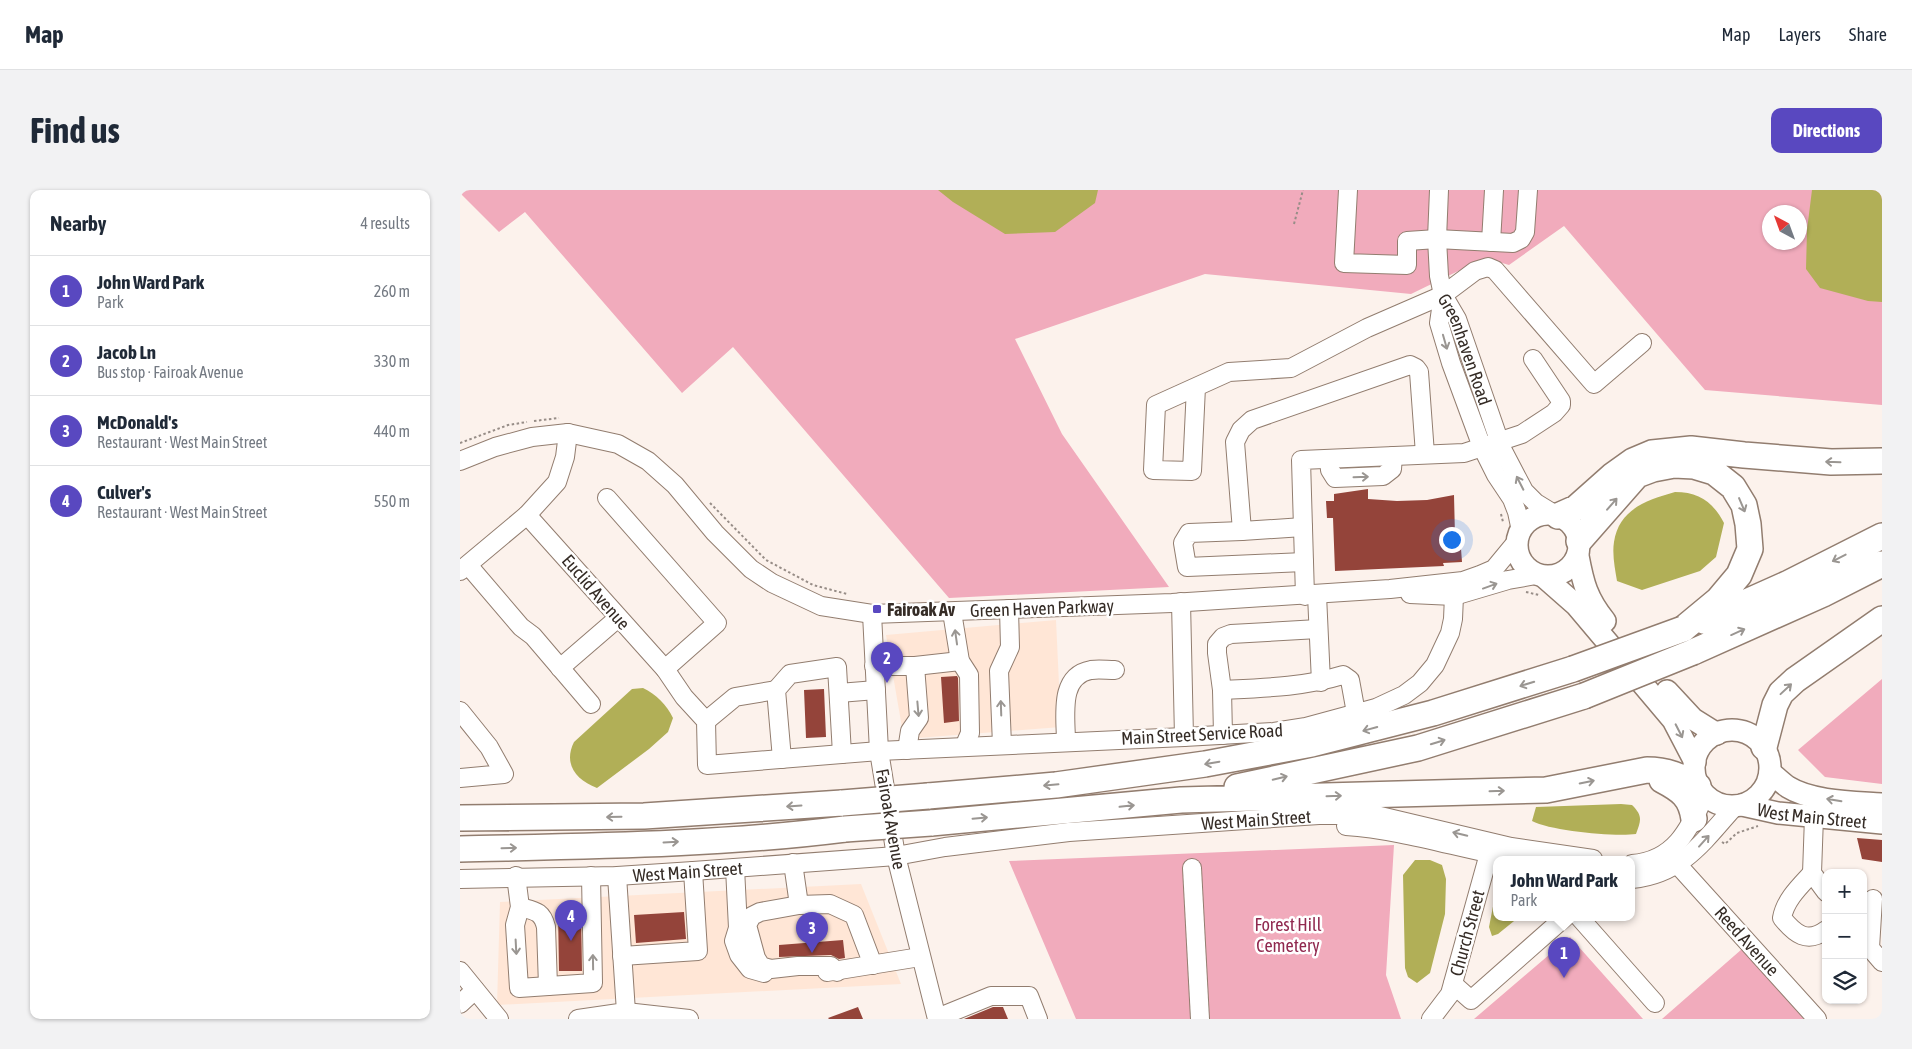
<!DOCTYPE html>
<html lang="en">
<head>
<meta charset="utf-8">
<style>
  :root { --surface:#fff; --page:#f2f2f3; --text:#1f2937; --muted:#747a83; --line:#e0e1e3; --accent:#5948c0 }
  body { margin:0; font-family:"Asap Condensed",sans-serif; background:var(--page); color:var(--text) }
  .controls { position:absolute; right:15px; bottom:15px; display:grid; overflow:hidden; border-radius:10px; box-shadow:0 1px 4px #0004 }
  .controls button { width:45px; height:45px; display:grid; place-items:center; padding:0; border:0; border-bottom:1px solid var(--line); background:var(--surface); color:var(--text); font:25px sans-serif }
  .compass { position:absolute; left:1302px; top:15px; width:45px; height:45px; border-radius:50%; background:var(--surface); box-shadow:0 1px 4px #0004; rotate:319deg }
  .you { position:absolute; left:991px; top:349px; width:18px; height:18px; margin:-12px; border:4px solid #fff; border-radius:50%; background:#1a73e8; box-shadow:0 0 0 8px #1a73e833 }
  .badge { display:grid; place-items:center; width:32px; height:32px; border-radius:50%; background:var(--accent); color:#fff; font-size:16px; font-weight:700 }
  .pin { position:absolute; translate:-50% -41px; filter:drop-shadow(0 1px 2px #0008) }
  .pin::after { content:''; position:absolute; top:26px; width:18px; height:15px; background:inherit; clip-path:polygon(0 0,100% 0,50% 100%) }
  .popup { position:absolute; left:1033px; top:666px; width:142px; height:65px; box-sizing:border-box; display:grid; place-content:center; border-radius:10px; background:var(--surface); filter:drop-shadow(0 1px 4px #0005); font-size:16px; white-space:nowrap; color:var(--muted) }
  .popup b { font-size:19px; color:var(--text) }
  .popup::after { content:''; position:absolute; left:50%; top:100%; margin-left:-10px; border:10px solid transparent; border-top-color:var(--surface) }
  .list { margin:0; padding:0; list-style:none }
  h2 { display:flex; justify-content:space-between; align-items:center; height:65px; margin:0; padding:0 20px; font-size:21px }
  h2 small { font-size:16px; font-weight:400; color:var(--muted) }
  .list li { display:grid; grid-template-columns:32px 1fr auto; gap:15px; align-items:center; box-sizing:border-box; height:70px; padding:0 20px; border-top:1px solid var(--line) }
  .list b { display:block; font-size:19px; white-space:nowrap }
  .list p { margin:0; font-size:16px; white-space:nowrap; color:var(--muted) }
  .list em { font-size:16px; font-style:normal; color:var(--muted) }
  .icon { flex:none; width:28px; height:28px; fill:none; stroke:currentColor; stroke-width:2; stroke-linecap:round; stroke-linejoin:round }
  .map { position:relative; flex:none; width:1422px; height:829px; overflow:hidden; border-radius:10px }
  header { display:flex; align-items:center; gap:30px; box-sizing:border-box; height:70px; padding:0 25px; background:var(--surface); border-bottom:1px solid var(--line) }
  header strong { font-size:24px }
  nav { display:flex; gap:28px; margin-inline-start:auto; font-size:18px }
  .intro { display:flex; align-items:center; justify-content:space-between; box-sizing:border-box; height:120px; padding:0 30px }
  h1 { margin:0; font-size:35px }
  .button { padding:12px 22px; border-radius:10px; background:var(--accent); color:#fff; font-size:18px; font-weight:700 }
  main { display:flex; gap:30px; padding:0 30px }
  aside { flex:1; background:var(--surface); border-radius:10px; box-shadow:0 1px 4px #0004 }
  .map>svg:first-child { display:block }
  .built { fill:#ffe6d6 }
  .green { fill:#f1abbc; fill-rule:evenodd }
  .water { fill:#b1af57 }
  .building { fill:#94443a }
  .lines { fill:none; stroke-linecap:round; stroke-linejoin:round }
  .minor-casing { stroke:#927d6f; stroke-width:20 }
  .major-casing { stroke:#927d6f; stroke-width:24 }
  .highway-casing { stroke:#927d6f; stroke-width:28 }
  .path { stroke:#978d87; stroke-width:2; stroke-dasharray:2.5 2.5; stroke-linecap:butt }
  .minor { stroke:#fff; stroke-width:18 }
  .major { stroke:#fff; stroke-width:21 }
  .highway { stroke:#fff; stroke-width:25 }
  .highway-bridge-casing { stroke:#927d6f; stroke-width:28; stroke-linecap:butt }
  .highway-bridge { stroke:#fff; stroke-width:25 }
  .oneway { stroke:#9a9692 }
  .poi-dot { fill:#5948c0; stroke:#fff; stroke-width:2 }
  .labels { text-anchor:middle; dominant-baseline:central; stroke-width:5; stroke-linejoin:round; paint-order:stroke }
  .street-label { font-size:18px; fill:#352c26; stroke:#fff }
  .poi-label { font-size:18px; font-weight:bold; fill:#352c26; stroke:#fff; text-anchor:start }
  .park-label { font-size:18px; fill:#90294f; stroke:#fff }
</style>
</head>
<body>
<header>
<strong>Map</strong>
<nav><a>Map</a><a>Layers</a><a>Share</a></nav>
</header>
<div class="intro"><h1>Find us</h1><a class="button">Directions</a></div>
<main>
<aside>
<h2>Nearby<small>4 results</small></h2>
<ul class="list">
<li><span class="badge">1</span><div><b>John Ward Park</b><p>Park</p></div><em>260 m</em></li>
<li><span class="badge">2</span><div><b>Jacob Ln</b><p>Bus stop · Fairoak Avenue</p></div><em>330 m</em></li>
<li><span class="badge">3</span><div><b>McDonald's</b><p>Restaurant · West Main Street</p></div><em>440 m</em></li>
<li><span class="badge">4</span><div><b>Culver's</b><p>Restaurant · West Main Street</p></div><em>550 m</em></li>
</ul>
</aside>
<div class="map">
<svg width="1422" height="829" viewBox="0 0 1422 829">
  <rect width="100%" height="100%" fill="#fcf2ec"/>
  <path class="built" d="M596 430 601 537 444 549 426 445Z
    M401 694 441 794 37 815 40 712Z"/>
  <path class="green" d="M0 0H1422V215L1245 200 1104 36 1049 75 1025 68 951 104 745 84 555 149 602 244 709 397 489 408 273 157 222 203 65 22 39 42 0 3ZM1310 22H1340V52H1310Z
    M1422 489V594L1365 587 1338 560Z
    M934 655 926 785 941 829H616L549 671Z
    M1110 747 1183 829H1014Z
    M1282 759 1344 829H1202Z"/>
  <path class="water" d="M478 0H638L635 13 595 42 545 44 493 12Z
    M1352 0H1422V112L1408 111 1360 98 1346 79 1347 40Z
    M1215 302C1239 302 1253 312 1264 333L1256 367 1240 381 1182 400 1157 391C1155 379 1152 364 1154 352 1159 319 1187 310 1215 302Z
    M183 498C196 504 207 515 213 528L208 542 189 559 137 598C116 590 103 574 114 552L172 499Z
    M1161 614 1172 615C1183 626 1181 630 1176 644 1155 647 1091 641 1072 631L1076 617Z
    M955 670H970L982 675 986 689 985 724 970 783 957 793 948 787 945 778 943 685Z
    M1036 701V727H1059L1038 744 1032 746 1029 737Z"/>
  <path class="building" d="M908 299V309L937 311 967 310 994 305 995 346 1000 345 1002 372 983 373 984 376 875 381 873 328H867L866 311H874V304Z
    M497 486 498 488 499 531 484 533 481 487Z
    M364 499 366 547 346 548 344 500Z
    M1397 648 1422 650V672L1402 669Z
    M121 720 122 781H99L98 721Z
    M224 722 226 749 176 753 174 725Z
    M383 750 385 768 379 769 371 765 319 767V755Z
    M398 817 403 829H369L368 828Z
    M533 817H543L548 829H504Z"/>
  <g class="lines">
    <g class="minor-casing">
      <g id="minor">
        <path d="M888 0 884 73 947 75V51L977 49 1053 53 1061 49 1065 42 1068 0"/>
        <path d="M979 0 977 49 979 86 983 105 979 133 991 173 1022 257 1036 285 1052 309 1057 322 1061 341"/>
        <path d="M1031 52 1034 0"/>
        <path id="s1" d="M983 105 997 129 1042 259 1064 301 1076 313 1094 324"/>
        <path d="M736 197 732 281 693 280 696 215 769 182 831 178 907 138 983 105 1015 81 1028 77 1035 80 1134 194 1182 153"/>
        <path d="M869 269 870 280 875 288 923 286 932 279 933 266"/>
        <path d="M0 271 35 257 72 247 108 243 158 254 188 271 215 295 255 343 291 379 312 393 361 416 412 424 712 413 930 399 1003 391 1020 385 1034 379 1058 350"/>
        <path d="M147 308 257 433 205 479"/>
        <path d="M67 325 205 479 224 507 246 531 247 575 419 561 724 547 814 542 846 537 916 518 944 505 960 493 975 475 990 443 993 429 994 406"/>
        <path d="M843 337 782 341 775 252 781 240 792 230 950 175 956 178 959 182 965 264"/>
        <path d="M782 341 729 343 723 353 727 377 844 372"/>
        <path d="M8 375 61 437 73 446 131 514"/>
        <path d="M0 381 67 325 97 292 105 267 108 243"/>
        <path d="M950 404 994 406 1048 390 1076 385"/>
        <path d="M857 405 861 492"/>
        <path d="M845 406 841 270 1004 263 1062 244 1094 223 1101 215V211L1073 169"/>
        <path d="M721 412 724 547"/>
        <path d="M492 422 500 471 509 485 510 543 504 557"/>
        <path d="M412 424 419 561 436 666 477 829"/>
        <path d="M414 476H455L500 471"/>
        <path d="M100 478 158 428"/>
        <path d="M762 500C803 498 844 497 883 485L890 490 896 523"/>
        <path d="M379 503 416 500"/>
        <path d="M0 521 29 557 44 584 0 588"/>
        <path d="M246 531 275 507 316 500"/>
        <path d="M763 545 762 500 757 463V454L763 447 771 444 858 439"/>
        <path d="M606 552C606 527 598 486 631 480 638 479 647 480 655 480"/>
        <path d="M542 555 539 481 550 457 549 419"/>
        <path d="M447 560 450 541 459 528 455 476"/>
        <path d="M322 569 316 500 330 484 377 477 382 564"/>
        <path d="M1354 627 1352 683 1366 702"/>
        <path d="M886 636C944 640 1000 659 1058 669"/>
        <path d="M333 673 339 715"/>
        <path d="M1172 674C1214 671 1229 640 1245 605"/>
        <path d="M1217 674 1357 829"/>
        <path d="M275 678 278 738 274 751 279 765 290 779 304 783"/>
        <path d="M732 678 740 829"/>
        <path d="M1352 683C1340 696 1325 710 1322 728 1335 744 1347 754 1366 740"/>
        <path d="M56 686 60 717 55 735 59 798 133 793 131 686"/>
        <path id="s2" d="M0 689 157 686 233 681 436 666 485 657 609 642 859 625H916L1051 657 1133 669"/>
        <path d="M1172 689C1222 684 1244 651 1275 616"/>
        <path d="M1413 709 1410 758 1422 772"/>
        <path d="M60 717C75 721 82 721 86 737L88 796"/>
        <path d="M1119 727 1195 813"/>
        <path d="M162 766 238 761 233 681"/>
        <path d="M0 781 39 829"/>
        <path d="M367 782 460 767"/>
        <path d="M377 782 371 776H338L311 779 301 776 296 768 287 735 292 726 300 722 339 715 370 714 394 725 413 775"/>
        <path d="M993 794 1011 810 1105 727"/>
        <path d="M0 814 15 800"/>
        <path d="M166 822 229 829"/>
        <path d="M477 828 531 806H569L578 829"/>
        <path d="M118 829 166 822 157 686"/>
        <path d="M971 829 990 804 1032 653"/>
      </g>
    </g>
    <g class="major-casing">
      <g id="major">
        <circle cx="1088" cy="355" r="31"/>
        <path d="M1118 366C1123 393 1127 409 1145 431"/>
        <path d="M1083 386 1116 415 1213 530 1235 572"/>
        <path d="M1207 501 1233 529 1257 544"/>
        <circle cx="1272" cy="578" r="38"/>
        <path d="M1310 582C1316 587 1322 593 1328 597 1352 612 1394 612 1422 614"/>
        <path id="s3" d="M1282 615 1318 623 1422 633"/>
      </g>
    </g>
    <g class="highway-casing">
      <path id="highway" d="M1098 326 1116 318 1152 286 1173 271 1192 263 1231 259 1284 265 1371 272 1422 271
        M1119 351 1177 285 1193 279 1214 275 1234 276 1254 282 1273 297 1284 315 1288 334 1290 359 1279 385 1258 410 1223 439
        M1244 431 1329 393 1422 346
        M1233 462 1363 404 1422 374
        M1304 557 1315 515 1321 503 1335 490 1422 429
        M1202 590C1221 600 1231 607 1234 629
        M777 597 958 558 1124 506
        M468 606 596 595 745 574 852 554 973 523 1113 479
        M0 628 184 626 382 613
        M471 633 721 610 1086 600 1187 580C1207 580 1221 586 1238 596
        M0 659C128 656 258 655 385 639"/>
    </g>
    <path class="path" d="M834 34 843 0
      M74 231 99 228
      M0 253 48 235 67 232
      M250 313 306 370 353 395 387 404
      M1041 324 1043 332
      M1066 402 1079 405
      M1262 652 1265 654 1277 643 1298 636"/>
    <use href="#minor" class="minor"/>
    <use href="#major" class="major"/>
    <use href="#highway" class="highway"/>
    <g class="highway-bridge-casing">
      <path id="highway-bridge" d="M1113 479 1223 439
        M1124 506 1233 462
        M382 613 468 606
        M385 639 471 633"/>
    </g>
    <use href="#highway-bridge" class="highway-bridge"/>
  </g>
  <defs><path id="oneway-shaft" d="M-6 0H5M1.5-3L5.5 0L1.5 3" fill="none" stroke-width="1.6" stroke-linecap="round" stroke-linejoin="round" transform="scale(1.25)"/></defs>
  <g class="oneway">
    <use href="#oneway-shaft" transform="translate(985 152) rotate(74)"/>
    <use href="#oneway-shaft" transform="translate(1373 272) rotate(-178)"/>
    <use href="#oneway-shaft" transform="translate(901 287) rotate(-2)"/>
    <use href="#oneway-shaft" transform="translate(1060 293) rotate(-117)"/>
    <use href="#oneway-shaft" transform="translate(1152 314) rotate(-49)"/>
    <use href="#oneway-shaft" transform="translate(1282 315) rotate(67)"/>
    <use href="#oneway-shaft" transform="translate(1379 368) rotate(153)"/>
    <use href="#oneway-shaft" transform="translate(1030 396) rotate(-20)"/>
    <use href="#oneway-shaft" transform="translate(1278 442) rotate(-24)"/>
    <use href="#oneway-shaft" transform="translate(496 447) rotate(-98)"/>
    <use href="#oneway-shaft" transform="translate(1067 494) rotate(163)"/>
    <use href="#oneway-shaft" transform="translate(1326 499) rotate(-43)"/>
    <use href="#oneway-shaft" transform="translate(541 518) rotate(-92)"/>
    <use href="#oneway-shaft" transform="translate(458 519) rotate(85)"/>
    <use href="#oneway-shaft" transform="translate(910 539) rotate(165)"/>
    <use href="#oneway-shaft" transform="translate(1219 541) rotate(63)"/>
    <use href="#oneway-shaft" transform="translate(978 552) rotate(-17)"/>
    <use href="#oneway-shaft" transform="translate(752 573) rotate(170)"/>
    <use href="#oneway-shaft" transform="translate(820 588) rotate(-13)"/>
    <use href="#oneway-shaft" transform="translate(1127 592) rotate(-11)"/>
    <use href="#oneway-shaft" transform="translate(591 595) rotate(175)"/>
    <use href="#oneway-shaft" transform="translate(1037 601) rotate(-2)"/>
    <use href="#oneway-shaft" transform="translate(874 606) rotate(-2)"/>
    <use href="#oneway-shaft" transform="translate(1374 610) rotate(-171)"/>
    <use href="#oneway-shaft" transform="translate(334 616) rotate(176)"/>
    <use href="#oneway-shaft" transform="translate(667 616) rotate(-6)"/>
    <use href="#oneway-shaft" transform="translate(154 627) rotate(179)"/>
    <use href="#oneway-shaft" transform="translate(520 628) rotate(-5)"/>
    <use href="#oneway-shaft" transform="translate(1000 644) rotate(-166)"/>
    <use href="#oneway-shaft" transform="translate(1244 651) rotate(-48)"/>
    <use href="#oneway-shaft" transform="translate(211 652) rotate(-3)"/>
    <use href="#oneway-shaft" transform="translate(49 658) rotate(-1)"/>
    <use href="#oneway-shaft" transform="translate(56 757) rotate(87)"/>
    <use href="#oneway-shaft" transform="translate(133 772) rotate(-91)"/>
  </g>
  <rect class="poi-dot" x="412" y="414" width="10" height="10" rx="2.5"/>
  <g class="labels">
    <g class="street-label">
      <text stroke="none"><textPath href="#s1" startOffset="59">Greenhaven Road</textPath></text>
      <text transform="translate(136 402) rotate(49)">Euclid Avenue</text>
      <text transform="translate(582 418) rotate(-2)">Green Haven Parkway</text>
      <text transform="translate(742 544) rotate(-3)">Main Street Service Road</text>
      <text stroke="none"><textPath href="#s3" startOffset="71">West Main Street</textPath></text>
      <text transform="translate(431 629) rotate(80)">Fairoak Avenue</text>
      <text stroke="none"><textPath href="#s2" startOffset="799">West Main Street</textPath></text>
      <text stroke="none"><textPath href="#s2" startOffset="228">West Main Street</textPath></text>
      <text transform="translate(1007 743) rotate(-75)">Church Street</text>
      <text transform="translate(1287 751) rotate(48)">Reed Avenue</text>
    </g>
    <g class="poi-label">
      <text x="427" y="419">Fairoak Av</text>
    </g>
    <g class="park-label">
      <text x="828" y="734">Forest Hill<tspan x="828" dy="21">Cemetery</tspan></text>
    </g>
  </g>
</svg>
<div class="controls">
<button>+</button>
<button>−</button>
<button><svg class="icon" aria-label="layers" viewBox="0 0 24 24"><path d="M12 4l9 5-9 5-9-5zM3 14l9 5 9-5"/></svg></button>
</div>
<svg class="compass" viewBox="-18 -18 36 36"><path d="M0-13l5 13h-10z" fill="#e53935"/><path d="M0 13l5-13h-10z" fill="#747a83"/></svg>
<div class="you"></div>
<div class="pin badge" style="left:1104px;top:788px">1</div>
<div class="popup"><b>John Ward Park</b>Park</div>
<div class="pin badge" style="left:427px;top:493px">2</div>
<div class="pin badge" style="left:352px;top:763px">3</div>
<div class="pin badge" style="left:111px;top:751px">4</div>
</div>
</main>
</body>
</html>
